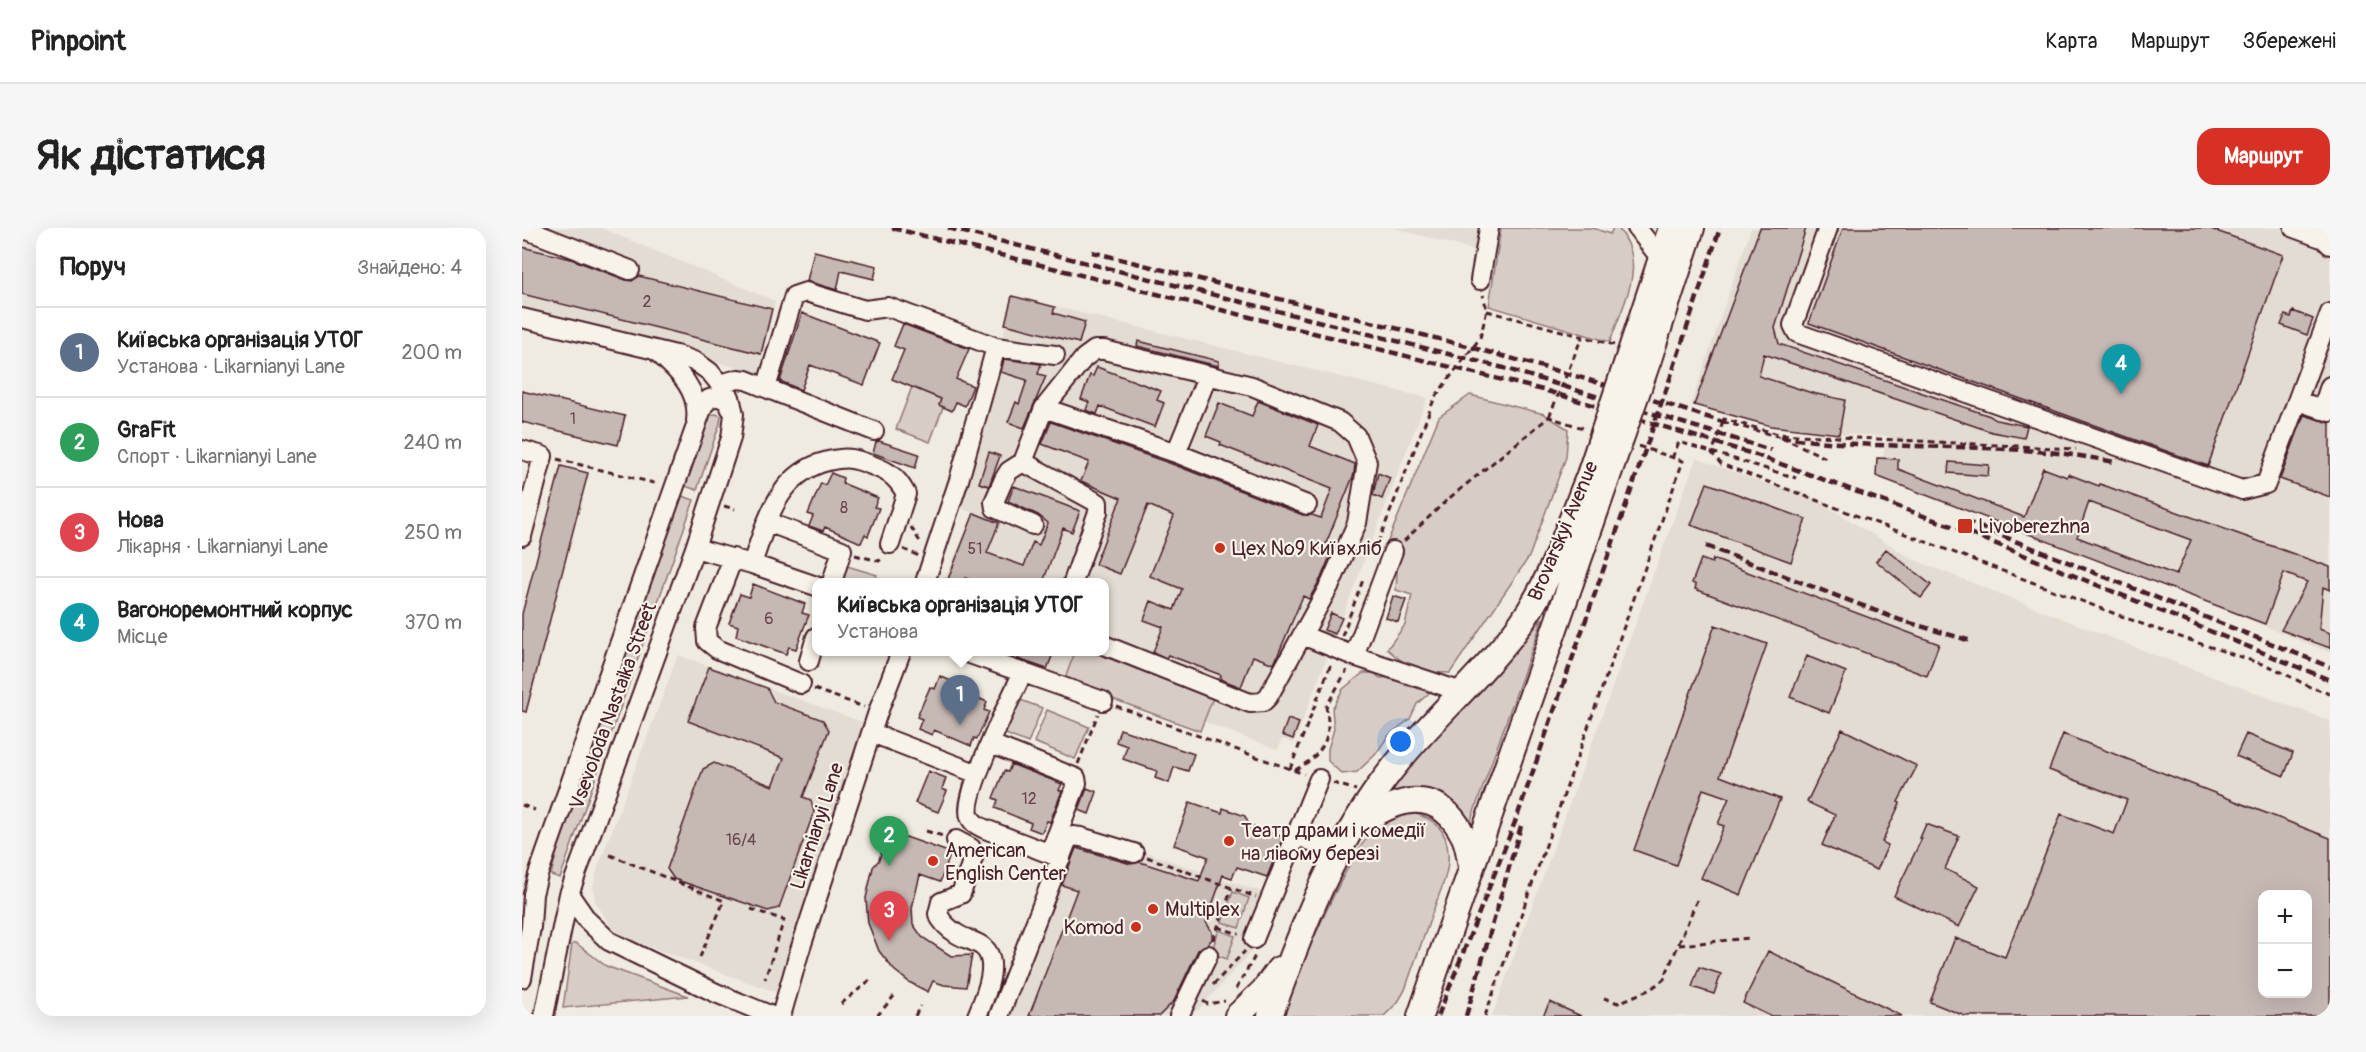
<!DOCTYPE html>
<html lang="uk">
<head>
<meta charset="utf-8">
<style>
  :root { --surface:#fff; --page:#f6f6f6; --text:#222; --muted:#767676; --line:#e0e0e0; --accent:#d93025 }
  body { margin:0; font-family:Pangolin,sans-serif; background:var(--page); color:var(--text) }
  .controls { position:absolute; right:18px; bottom:18px; display:grid; overflow:hidden; border-radius:12px; box-shadow:0 6px 24px #0002 }
  .controls button { width:54px; height:54px; display:grid; place-items:center; padding:0; border:0; border-bottom:2px solid var(--line); background:var(--surface); color:var(--text); font:30px sans-serif }
  .you { position:absolute; left:879px; top:514px; width:21px; height:21px; margin:-15px; border:4px solid #fff; border-radius:50%; background:#1a73e8; box-shadow:0 0 0 9px #1a73e833 }
  .badge { display:grid; place-items:center; width:39px; height:39px; border-radius:50%; background:var(--accent); color:#fff; font-size:20px; font-weight:700 }
  .pin { position:absolute; translate:-50% -50px; filter:drop-shadow(0 2px 3px #0008) }
  .pin::after { content:''; position:absolute; top:32px; width:21px; height:18px; background:inherit; clip-path:polygon(0 0,100% 0,50% 100%) }
  .popup { position:absolute; left:290px; top:350px; width:297px; height:78px; box-sizing:border-box; display:grid; place-content:center; border-radius:12px; background:var(--surface); filter:drop-shadow(0 2px 4px #0005); font-size:20px; white-space:nowrap; color:var(--muted) }
  .popup b { font-size:22px; color:var(--text) }
  .popup::after { content:''; position:absolute; left:50%; top:100%; margin-left:-12px; border:12px solid transparent; border-top-color:var(--surface) }
  .list { margin:0; padding:0; list-style:none }
  h2 { display:flex; justify-content:space-between; align-items:center; height:78px; margin:0; padding:0 24px; font-size:26px }
  h2 small { font-size:20px; font-weight:400; color:var(--muted) }
  .list li { display:grid; grid-template-columns:39px 1fr auto; gap:18px; align-items:center; box-sizing:border-box; height:90px; padding:0 24px; border-top:2px solid var(--line) }
  .list b { display:block; font-size:22px; white-space:nowrap }
  .list p { margin:0; font-size:20px; white-space:nowrap; color:var(--muted) }
  .list em { font-size:20px; font-style:normal; color:var(--muted) }
  .map { position:relative; flex:none; width:1808px; height:788px; overflow:hidden; border-radius:18px }
  header { display:flex; align-items:center; gap:36px; box-sizing:border-box; height:84px; padding:0 30px; background:var(--surface); border-bottom:2px solid var(--line) }
  header strong { font-size:28px }
  nav { display:flex; gap:33px; margin-inline-start:auto; font-size:21px }
  .intro { display:flex; align-items:center; justify-content:space-between; box-sizing:border-box; height:144px; padding:0 36px }
  h1 { margin:0; font-size:42px }
  .button { padding:15px 27px; border-radius:18px; background:var(--accent); color:#fff; font-size:21px; font-weight:700 }
  main { display:flex; gap:36px; padding:0 36px }
  aside { flex:1; background:var(--surface); border-radius:18px; box-shadow:0 6px 24px #0002 }
  .map>svg:first-child { display:block }
  .built { fill:#e3dcd2; fill-rule:evenodd }
  .green { fill:#d8cdc6; stroke:#917678; stroke-width:1.5 }
  .building { fill:#c6b8b3; stroke:#4a1f2b; stroke-width:1.5; fill-rule:evenodd }
  .lines { fill:none; stroke-linecap:round; stroke-linejoin:round }
  .minor-casing { stroke:#4a1f2b; stroke-width:22 }
  .major-casing { stroke:#4a1f2b; stroke-width:28 }
  .path { stroke:#4a1f2b; stroke-width:3; stroke-dasharray:6 4.5; stroke-linecap:butt }
  .minor { stroke:#f7f3e8; stroke-width:18 }
  .major { stroke:#f7f3e8; stroke-width:24 }
  .rail { stroke:#4a1f2b; stroke-width:4.5; stroke-dasharray:9 4.5; stroke-linecap:butt }
  .major-bridge-casing { stroke:#4a1f2b; stroke-width:28; stroke-linecap:butt }
  .major-bridge { stroke:#f7f3e8; stroke-width:24 }
  .poi-dot { fill:#c8321e; stroke:#f7f3e8; stroke-width:2 }
  .labels { text-anchor:middle; dominant-baseline:central; stroke-width:4.5; stroke-linejoin:round; paint-order:stroke }
  .number-label { font-size:16px; fill:#69454d }
  .poi-label { font-size:20px; fill:#4a1f2b; stroke:#f7f3e8; text-anchor:start }
  .street-label { font-size:20px; fill:#4a1f2b; stroke:#f7f3e8 }
</style>
</head>
<body>
<header>
<strong>Pinpoint</strong>
<nav><a>Карта</a><a>Маршрут</a><a>Збережені</a></nav>
</header>
<div class="intro"><h1>Як дістатися</h1><a class="button">Маршрут</a></div>
<main>
<aside>
<h2>Поруч<small>Знайдено: 4</small></h2>
<ul class="list">
<li><span class="badge" style="background:#5c6f8a">1</span><div><b>Київська організація УТОГ</b><p>Установа · Likarnianyi Lane</p></div><em>200 m</em></li>
<li><span class="badge" style="background:#2e9e5b">2</span><div><b>GraFit</b><p>Спорт · Likarnianyi Lane</p></div><em>240 m</em></li>
<li><span class="badge" style="background:#e0444e">3</span><div><b>Нова</b><p>Лікарня · Likarnianyi Lane</p></div><em>250 m</em></li>
<li><span class="badge" style="background:#0f9aa8">4</span><div><b>Вагоноремонтний корпус</b><p>Місце</p></div><em>370 m</em></li>
</ul>
</aside>
<div class="map">
<svg width="1808" height="788" viewBox="0 0 1808 788">
  <rect width="100%" height="100%" fill="#f0ebe0"/>
  <filter id="ink" filterUnits="userSpaceOnUse"><feTurbulence type="fractalNoise" baseFrequency=".0167" numOctaves="2"/><feDisplacementMap in="SourceGraphic" scale="12" xChannelSelector="R" yChannelSelector="G"/><feConvolveMatrix kernelMatrix="1 2 1 2 8 2 1 2 1" color-interpolation-filters="sRGB"/></filter>
  <g filter="url(#ink)">
    <path class="built" d="M0 0H79L253 73 237 145 0 84Z
      M872 0H962L958 24Z
      M1229 0H1808V425L1359 240 1365 208 1287 204 1249 198 1169 176Z
      M490 68 905 170 772 515 760 511 756 522 682 494 691 469 570 424H582V354H421L452 286 437 279 477 143 483 96Z
      M1174 230 1242 255 1282 264 1390 331 1633 427 1808 493V788H970ZM1740 666H1786V766H1740Z
      M466 424H553L542 453Z
      M156 427 359 501 270 770 103 710 89 699 73 673 71 658 76 639Z
      M548 598 754 669 732 721 678 780 666 788H477Z"/>
    <path class="green" d="M979 0H1071L1088 6 1091 0H1096C1127 35 1101 75 1088 114L967 78Z
      M390 159 419 171 417 177 421 179 408 214 374 201Z
      M948 167 1022 186 1046 201 1044 229 1007 329 928 445C897 445 889 442 865 421L883 397 890 367 874 362 876 329 866 313 917 189Z
      M194 186 199 188 198 195 175 262 163 258 188 187Z
      M160 268 172 272 38 650 29 647 37 614Z
      M325 338 355 347 352 354H321Z
      M1021 390 947 598 890 563 866 565C915 504 973 451 1021 390Z
      M553 424H570L691 470 678 503 542 453Z
      M841 445H852L858 450 872 449 886 458 903 460 907 465 895 476 888 491 867 507 853 527 835 544 820 546 806 533V521L812 501 810 481 821 461Z
      M493 470 520 480 506 515 479 504Z
      M525 482 567 499 553 531 512 514Z
      M890 585C912 590 925 601 926 625 928 644 917 666 911 683 902 709 892 735 883 762L876 774 862 788H757C775 748 792 708 811 669 823 645 835 617 856 599 866 590 877 587 890 585Z
      M711 664 727 670 717 700 700 694Z
      M697 702 713 708 705 731 689 725Z
      M54 715 84 738 166 768 41 780 50 716Z"/>
    <path class="building" d="M1238 0H1284L1253 100 1257 116 1468 188 1474 192 1505 198 1502 210 1470 204 1242 126 1237 148 1290 165 1323 172 1317 206 1249 198 1172 177Z
      M1321 0H1686L1761 27 1686 238 1287 95Z
      M0 19 49 31 104 52 110 53 117 48 250 81 239 126 0 66Z
      M292 23 355 38 352 51 319 43 315 62 285 53Z
      M490 68 533 79 531 85 563 94 557 115 483 96Z
      M1771 83 1791 91 1785 107 1759 97 1763 87 1769 89Z
      M280 85 358 115 342 157 288 137 279 162 258 153Z
      M381 96 447 121 434 151 451 158 443 178 434 174 430 183 417 177 419 171 370 151 382 122 372 118Z
      M616 113 697 133 696 138 615 118Z
      M482 131 519 136 516 146 524 148 502 200 486 194 494 174 497 176 505 152 479 144Z
      M575 139 639 163 635 172 642 175 633 199 578 178 575 186 564 182 567 174 559 171 568 147 571 148Z
      M0 163 103 188 96 217 0 194Z
      M736 173 796 197 788 218 833 236 832 246 801 323 809 326 799 350 787 371 781 368 752 436 731 428 719 459 698 451 699 447 646 427 644 430 631 424 641 399 622 392 629 373 652 382 660 361 628 348 652 288 626 277 598 346 573 336 599 270 559 253 567 234 520 216 529 194 650 236 781 287H790L799 290 810 261 698 217 699 214 684 208 697 175 730 188Z
      M1782 187 1808 195V269L1758 251Z
      M357 213 397 226 393 240 351 225 354 214Z
      M467 224 478 228 467 258 457 255Z
      M1355 230 1376 231V241L1502 289 1521 240 1545 249 1546 246 1577 258 1578 256 1808 339V362L1801 359 1797 401 1808 405V420L1759 402 1785 354 1762 345 1743 396 1354 248ZM1567 274 1669 312 1654 347 1555 309Z
      M1427 234 1467 237 1466 248 1426 245Z
      M39 238 66 245 4 484 0 483V386Z
      M309 245 321 250 320 255 356 270 352 279 357 280 346 308 343 306 339 315 303 299 301 303 287 298 291 288 286 286 299 255 303 257Z
      M856 245 868 250 860 271 851 267Z
      M1185 255 1284 291 1269 334 1169 297Z
      M492 258 558 283 550 304 541 300 521 354H455L443 350 441 354H425L452 285 477 295 465 325 502 338 511 314 517 317 526 295 516 287 486 273Z
      M1364 321 1409 357 1399 370 1354 333Z
      M1179 331 1190 335 1191 331 1417 416 1405 448 1173 361 1174 357 1170 355Z
      M231 356 283 376 280 385 287 387 283 397 274 421 267 419 264 426 214 408 216 398 207 395 218 366 227 369Z
      M871 368 884 372 876 394 864 390Z
      M809 385 820 390 813 406 802 402Z
      M1193 397 1245 416 1198 548 1258 571 1219 667 1179 650 1202 598 1196 596 1207 570 1181 561 1154 637 1112 622Z
      M499 423H532L525 441 496 431Z
      M1285 428 1324 444 1307 485 1268 469Z
      M187 439 245 460 252 474 301 492 307 502 281 569 289 572 292 584 257 680 246 683 152 651 145 641 181 541 192 535 251 558 262 530 166 493Z
      M418 448 431 454 429 458 465 474 462 482 467 484 455 511 452 510 449 518 412 502 410 507 396 501 400 491 395 489 408 459 413 461Z
      M766 491 777 495 771 511 760 507Z
      M598 501 672 526 666 543 652 539 647 555 633 550 635 543 601 531 605 518 594 514Z
      M1320 501 1395 538 1376 574 1378 575 1360 614 1366 617 1355 642 1300 617 1313 587 1285 574Z
      M1541 506 1808 610V788H1443L1408 774 1433 710 1483 729 1539 586 1592 606 1605 572 1527 542ZM1740 666H1785V765H1740Z
      M1724 506 1771 525 1762 548 1714 528Z
      M489 536 540 556 537 562 540 563 528 594 525 593 520 605 507 600 509 595 473 580 476 572 471 570 482 543 486 544Z
      M406 543 424 550 420 561 425 563 416 584 393 575Z
      M565 560 575 564 567 586 557 582Z
      M668 574 700 585 701 580 723 588 727 597 761 609 745 649 715 639 710 650 701 647 684 694 690 704V711L686 716 676 722 652 773 637 788H507L555 662 540 657 554 620 609 636 618 634 677 653 686 629 652 617Z
      M1404 596 1437 608 1423 641 1457 658 1437 699 1372 668 1400 610H1398Z
      M372 609H384L429 625 418 654 398 647 390 680 391 696 400 709 429 728 450 727 444 759 422 757 411 753 406 764 387 754 372 742 357 723 346 695 344 670 351 639 357 632 360 622Z
      M1246 723 1380 788H1248L1221 775Z
      M1177 739 1199 746 1192 766 1170 759Z
      M1028 774 1059 788H1021Z"/>
    <g class="lines">
      <g class="minor-casing">
        <path id="minor" d="M0 0 108 42
          M1115 0 1139 31
          M1306 0 1271 97 1275 105 1720 262 1744 256 1808 85
          M1772 0 1802 11 1808 17
          M958 52 967 0
          M0 90 158 128 174 134 188 144 208 169 212 186 209 210 173 320 47 666 22 788
          M135 124C156 143 178 162 174 193
          M198 156 216 151 224 152 352 203
          M244 160 272 68 284 64 343 82 366 79 474 119 533 127
          M1776 173 1808 184
          M522 180 654 225 785 277
          M1800 182 1808 158
          M0 222 21 228 0 308
          M654 225 685 149
          M501 234 576 275V284L551 354
          M245 294 320 322 310 354
          M511 297 473 280 472 274 482 251 487 243 501 234 522 180 562 130 573 122H582L730 158 818 194 834 208 845 234 835 295 809 355 746 469 741 474 728 475 582 417
          M173 320 230 336 294 358
          M211 330 184 400 185 413 195 421 279 456
          M230 336C245 293 256 245 306 233 320 230 327 229 341 234 363 242 373 245 384 266L368 316
          M403 354 437 252 474 119
          M780 407 832 428 940 464
          M442 424 581 473
          M832 428 871 323
          M287 433 294 409
          M501 444C490 468 439 569 448 589 451 596 457 598 463 601L539 630
          M350 505 456 546
          M469 516 554 550 555 555 528 625
          M774 607 815 624
          M434 612 449 620 452 627 439 666 419 674 416 686C420 695 427 701 435 706 443 711 453 713 460 718 480 733 462 771 455 788
          M47 666 65 692 87 713 194 765 250 788
          M732 711 797 551
          M0 750 9 699 11 666 16 647 181 178 187 171 197 168 205 173 209 181
          M259 788 277 725 356 484 379 424
          M477 788 545 613 551 608 559 609 612 625
          M657 788 686 727"/>
      </g>
      <g class="major-casing">
        <path id="major" d="M1107 127 1149 0
          M1127 131 1170 0
          M836 597C874 570 915 556 941 607 946 616 947 629 949 639
          M715 788 742 762 757 741
          M748 788C776 711 804 635 851 567 891 508 947 462 991 406 1027 361 1045 300 1067 247
          M898 788 1084 254"/>
      </g>
      <path class="path" d="M965 83 1092 117
        M1027 189 1060 109
        M1201 194 1190 225 1199 236 1628 399 1752 440 1788 459 1808 466
        M1201 194 1202 191 1256 206 1554 221
        M1201 194 1259 209
        M1260 209 1304 230
        M1150 230 1157 214 1274 250
        M35 231 136 256
        M202 278 213 281
        M389 299 400 317
        M882 313 925 272 1027 189 1064 201
        M856 315 913 169 958 110 965 82 961 67
        M381 321 397 328
        M333 327 357 333 362 329
        M820 408 841 352
        M292 461 342 479
        M594 478 782 546
        M556 536 576 486
        M768 541 809 436
        M773 542C800 527 811 511 804 479L825 442
        M811 555 834 562
        M0 577 13 582
        M404 603 421 608
        M88 627 202 673 178 729
        M625 629 734 669
        M229 681 262 692 243 751
        M696 699 717 706
        M691 712 710 660
        M1157 717 1228 710
        M691 757 723 723
        M714 761 732 730 727 727
        M1082 770 1096 775 1129 761 1142 751 1175 672
        M681 773 686 776 703 773
        M319 776 348 752
        M355 788 372 768
        M393 788 398 778
        M963 788 1161 233 1116 218"/>
      <use href="#minor" class="minor"/>
      <use href="#major" class="major"/>
      <path class="rail" d="M370 0 1025 163 1234 227 1440 302 1808 452
        M426 0 982 140 1249 222
        M570 24 941 117 1064 151 1201 194
        M1259 209C1370 225 1483 211 1592 234
        M1443 293 1808 439
        M1184 318 1378 392 1449 413
        M916 788 995 589 1150 145 1198 0
        M944 788 999 598"/>
      <g class="major-bridge-casing">
        <path id="major-bridge" d="M1067 247 1107 127
          M1084 254 1127 131"/>
      </g>
      <use href="#major-bridge" class="major-bridge"/>
    </g>
  </g>
  <g class="poi-dot">
    <rect x="1435" y="290" width="16" height="16" rx="3"/>
    <circle cx="698" cy="320" r="6"/>
    <circle cx="707" cy="613" r="6"/>
    <circle cx="411" cy="633" r="6"/>
    <circle cx="631" cy="681" r="6"/>
    <circle cx="614" cy="699" r="6"/>
  </g>
  <g class="labels">
    <g class="number-label">
      <text x="125" y="74">2</text>
      <text x="51" y="191">1</text>
      <text x="322" y="280">8</text>
      <text x="453" y="321">51</text>
      <text x="247" y="391">6</text>
      <text x="507" y="571">12</text>
      <text x="219" y="612">16/4</text>
    </g>
    <g class="poi-label">
      <text x="1456" y="298">Livoberezhna</text>
      <text x="710" y="320">Цех №9 Київхліб</text>
      <text x="719" y="602">Театр драми і комедії<tspan x="719" dy="23">на лівому березі</tspan></text>
      <text x="423" y="622">American<tspan x="423" dy="23">English Center</tspan></text>
      <text x="643" y="681">Multiplex</text>
      <text x="602" y="699" text-anchor="end">Komod</text>
    </g>
    <g class="street-label">
      <text transform="translate(1041 303) rotate(-67)">Brovarskyi Avenue</text>
      <text transform="translate(91 478) rotate(-70)">Vsevoloda Nastaika Street</text>
      <text transform="translate(295 598) rotate(-72)">Likarnianyi Lane</text>
    </g>
  </g>
</svg>
<div class="controls">
<button>+</button>
<button>−</button>
</div>
<div class="you"></div>
<div class="pin badge" style="left:438px;top:497px;background:#5c6f8a">1</div>
<div class="popup"><b>Київська організація УТОГ</b>Установа</div>
<div class="pin badge" style="left:367px;top:638px;background:#2e9e5b">2</div>
<div class="pin badge" style="left:367px;top:713px;background:#e0444e">3</div>
<div class="pin badge" style="left:1599px;top:166px;background:#0f9aa8">4</div>
</div>
</main>
</body>
</html>
